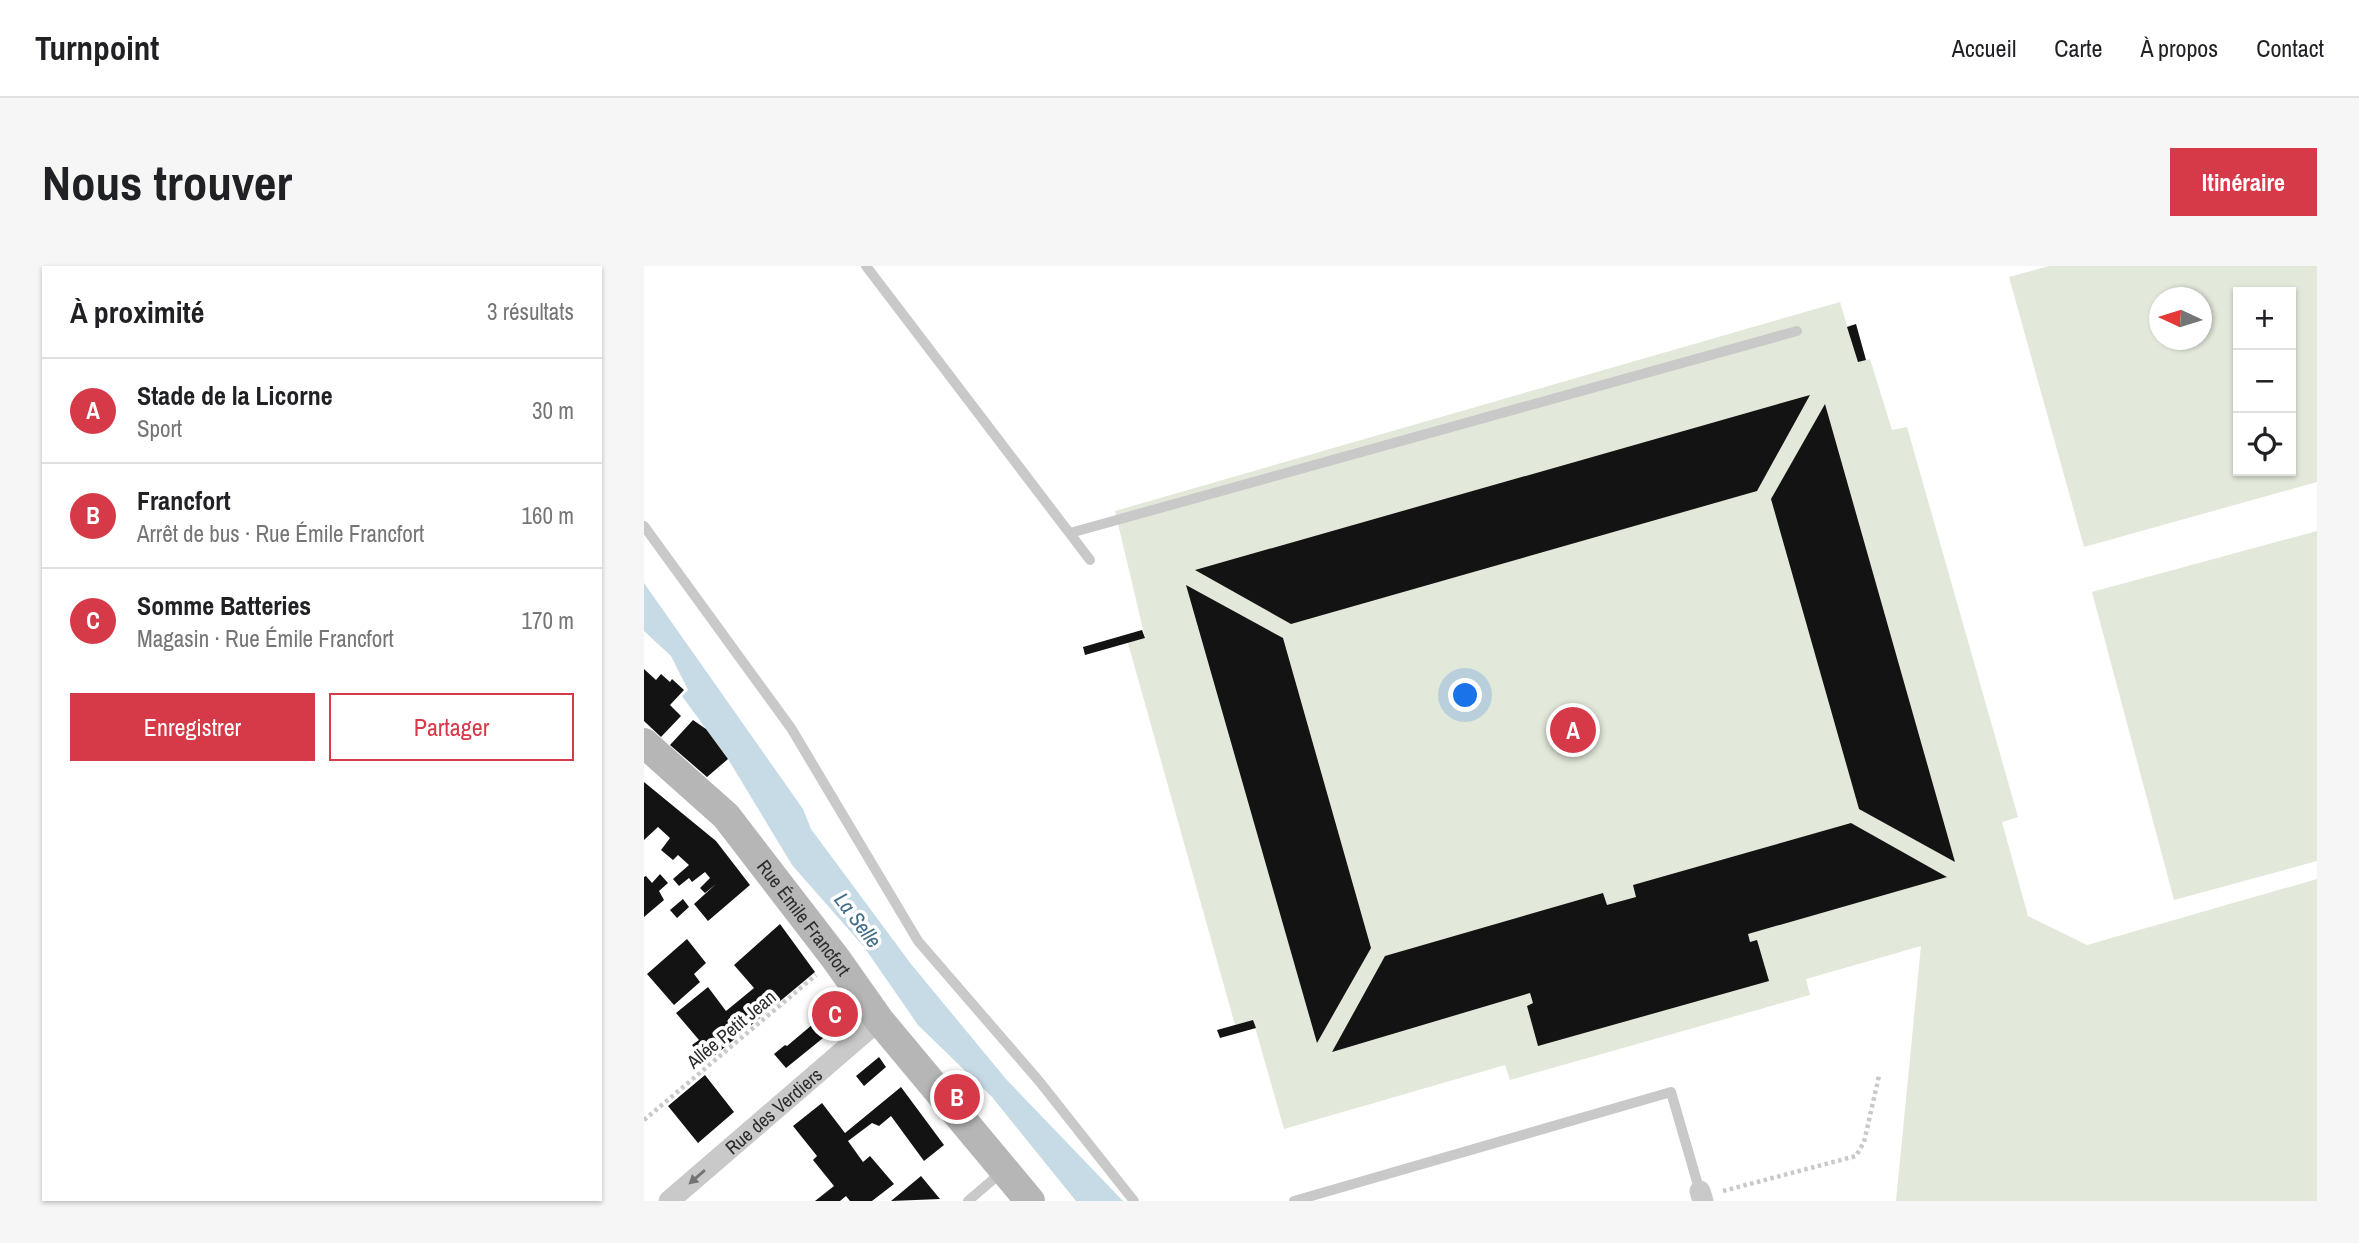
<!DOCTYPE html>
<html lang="fr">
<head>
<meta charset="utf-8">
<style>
  :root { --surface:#fff; --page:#f6f6f6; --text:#202124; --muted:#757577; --line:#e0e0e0; --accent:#d63a49 }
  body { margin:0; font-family:"Archivo Narrow",sans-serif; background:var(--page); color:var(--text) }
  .controls { position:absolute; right:21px; top:21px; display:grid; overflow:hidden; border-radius:0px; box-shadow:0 2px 5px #0004 }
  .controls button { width:63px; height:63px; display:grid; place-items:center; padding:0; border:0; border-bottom:2px solid var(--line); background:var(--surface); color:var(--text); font:35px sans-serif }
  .compass { position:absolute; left:1505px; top:21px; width:63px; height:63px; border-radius:50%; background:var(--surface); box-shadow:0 2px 5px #0004; rotate:274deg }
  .you { position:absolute; left:822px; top:430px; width:24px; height:24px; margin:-18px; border:5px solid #fff; border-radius:50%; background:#1a73e8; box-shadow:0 0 0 10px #1a73e833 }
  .badge { display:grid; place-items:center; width:46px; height:46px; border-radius:50%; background:var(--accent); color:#fff; font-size:23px; font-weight:700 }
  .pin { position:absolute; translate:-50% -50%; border:4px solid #fff; box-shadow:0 2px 7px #0006 }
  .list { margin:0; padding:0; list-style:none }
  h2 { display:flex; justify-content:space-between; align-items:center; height:91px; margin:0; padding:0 28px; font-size:30px }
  h2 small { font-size:23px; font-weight:400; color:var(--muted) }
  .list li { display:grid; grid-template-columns:46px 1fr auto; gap:21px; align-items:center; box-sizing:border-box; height:105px; padding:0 28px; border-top:2px solid var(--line) }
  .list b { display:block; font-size:26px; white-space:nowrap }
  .list p { margin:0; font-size:23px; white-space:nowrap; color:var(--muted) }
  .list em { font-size:23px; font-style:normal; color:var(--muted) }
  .actions { display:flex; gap:14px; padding:21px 28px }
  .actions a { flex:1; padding:16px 0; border:2px solid var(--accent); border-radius:0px; text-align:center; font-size:24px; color:var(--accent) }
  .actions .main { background:var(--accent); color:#fff }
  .icon { flex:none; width:38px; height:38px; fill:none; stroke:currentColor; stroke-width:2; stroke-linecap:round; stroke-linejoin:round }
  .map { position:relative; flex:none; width:1673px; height:935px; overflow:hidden; border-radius:0px }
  header { display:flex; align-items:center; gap:42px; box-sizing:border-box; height:98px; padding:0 35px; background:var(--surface); border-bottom:2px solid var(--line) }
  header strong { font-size:33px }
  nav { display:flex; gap:38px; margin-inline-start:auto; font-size:24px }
  .intro { display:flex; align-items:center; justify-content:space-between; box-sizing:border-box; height:168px; padding:0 42px }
  h1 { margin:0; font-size:49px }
  .button { padding:18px 32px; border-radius:0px; background:var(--accent); color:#fff; font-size:24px; font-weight:700 }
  main { display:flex; gap:42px; padding:0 42px }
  aside { flex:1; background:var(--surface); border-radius:0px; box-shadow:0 2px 5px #0004 }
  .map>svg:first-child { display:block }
  .green { fill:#e2e8da; fill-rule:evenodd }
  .water { fill:#c7dbe7 }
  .building { fill:#131313 }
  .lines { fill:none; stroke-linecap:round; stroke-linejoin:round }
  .path { stroke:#c9c9c9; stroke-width:4.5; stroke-dasharray:3.5 3.5; stroke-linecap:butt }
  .lane { stroke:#c9c9c9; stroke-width:10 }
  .street { stroke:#c9c9c9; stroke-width:21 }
  .secondary { stroke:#b6b6b6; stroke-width:30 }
  .oneway { fill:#737373 }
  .labels { text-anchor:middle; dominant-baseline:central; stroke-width:7; stroke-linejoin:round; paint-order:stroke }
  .street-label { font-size:19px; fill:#2c2c2c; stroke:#fff }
  .water-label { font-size:21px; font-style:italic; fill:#416d86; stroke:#fff }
</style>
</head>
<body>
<header>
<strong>Turnpoint</strong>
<nav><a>Accueil</a><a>Carte</a><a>À propos</a><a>Contact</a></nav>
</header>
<div class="intro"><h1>Nous trouver</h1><a class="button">Itinéraire</a></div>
<main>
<aside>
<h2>À proximité<small>3 résultats</small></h2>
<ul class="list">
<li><span class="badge">A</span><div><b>Stade de la Licorne</b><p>Sport</p></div><em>30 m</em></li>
<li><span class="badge">B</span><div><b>Francfort</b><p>Arrêt de bus · Rue Émile Francfort</p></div><em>160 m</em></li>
<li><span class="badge">C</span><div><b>Somme Batteries</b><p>Magasin · Rue Émile Francfort</p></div><em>170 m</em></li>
</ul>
<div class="actions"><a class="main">Enregistrer</a><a>Partager</a></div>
</aside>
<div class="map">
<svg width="1673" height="935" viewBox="0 0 1673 935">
  <rect width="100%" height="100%" fill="#fff"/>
  <path class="green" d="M1405 0H1673V216L1440 281 1365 11ZM1647 26V205H1594V26ZM1516 32H1558V74H1516Z
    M1196 36 1203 60 1212 58 1222 94 1226 93 1248 164 1263 161 1374 551 1358 556 1384 650 1443 679 1673 613V935H1252L1277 680 1162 713 1166 729 866 814 861 799 640 863 609 754 591 759 484 377 501 372 471 245Z
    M1673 265V595L1530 634 1448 326Z"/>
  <path class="water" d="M0 317 159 543 167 563 267 698 362 813 479 935H432L348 831 274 759 220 681 148 599 84 493 38 430 44 424 27 390 0 365Z"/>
  <path class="building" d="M1212 58 1222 94 1214 96 1203 61Z
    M1166 129 1113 225 647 358 551 304Z
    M1181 138 1311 596 1215 543 1127 233Z
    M542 319 639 372 727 682 673 777Z
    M498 364 501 372 441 389 439 381Z
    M0 403 12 414 17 408 26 416 28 413 40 424 26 439 37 450 17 471 0 455Z
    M49 454 62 463 84 493 63 511 26 479Z
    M0 516 72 575 106 619 64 655 50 638 72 618 61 627 56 622 66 612 61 606 48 616 45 612 35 620 29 613 45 599 34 589 29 594 17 584 26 572 14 561 0 574Z
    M1207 557 1303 611 1104 668 1106 676 1113 674 1125 715 894 780 883 740 889 737 886 727 688 786 741 690 959 627 963 639 992 631 989 619Z
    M16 608 24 617 15 625 20 634 0 651V611L2 610 8 617Z
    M39 633 45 641 33 652 26 644Z
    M136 658 171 706 63 796 48 779 55 774 32 747 64 721 82 745 110 722 90 699Z
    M43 673 62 697 50 708 56 716 30 739 3 708Z
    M194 737 205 751 142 802 130 788 141 779 143 780Z
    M609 754 612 762 576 772 573 764Z
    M235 791 242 801 220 820 212 810Z
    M61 809 90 846 54 877 24 840Z
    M257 821 300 879 280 895 247 850 235 860 228 857 204 875 219 896 226 890 250 918 228 935H206L202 930 196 935H171L190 920 169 894 173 890 149 860 178 837 201 867Z
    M277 910 296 933 247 935Z"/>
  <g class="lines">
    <path class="path" d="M0 854 172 709
      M1079 925 1212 890 1220 876 1235 810"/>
    <path class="lane" d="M222 0 446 294
      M0 260 147 462 274 675 395 815 490 935
      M426 267 1153 65
      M324 935 359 905
      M650 935 1027 826 1056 926"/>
    <g class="street">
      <path d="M1056 925 1059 935"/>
      <path id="s1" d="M25 935 235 754"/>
    </g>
    <path class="secondary" id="s2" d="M0 477 82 550 192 693 235 754 386 935"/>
  </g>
  <defs><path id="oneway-solid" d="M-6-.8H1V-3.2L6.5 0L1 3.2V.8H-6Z" transform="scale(1.75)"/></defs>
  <use class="oneway" href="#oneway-solid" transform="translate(53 911) rotate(139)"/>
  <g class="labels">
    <g class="street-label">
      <text stroke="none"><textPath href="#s2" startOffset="238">Rue Émile Francfort</textPath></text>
      <text transform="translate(87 763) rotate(-40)">Allée Petit Jean</text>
      <text stroke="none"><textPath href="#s1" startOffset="138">Rue des Verdiers</textPath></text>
    </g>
    <g class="water-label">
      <text transform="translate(214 654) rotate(53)">La Selle</text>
    </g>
  </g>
</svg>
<div class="controls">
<button>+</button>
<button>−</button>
<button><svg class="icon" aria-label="locate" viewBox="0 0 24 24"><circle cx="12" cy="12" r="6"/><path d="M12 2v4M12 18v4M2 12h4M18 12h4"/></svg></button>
</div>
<svg class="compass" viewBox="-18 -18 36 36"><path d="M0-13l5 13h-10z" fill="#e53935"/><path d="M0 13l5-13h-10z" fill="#757577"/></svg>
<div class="you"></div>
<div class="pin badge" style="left:929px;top:464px">A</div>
<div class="pin badge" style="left:313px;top:831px">B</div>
<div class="pin badge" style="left:191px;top:748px">C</div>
</div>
</main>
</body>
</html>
